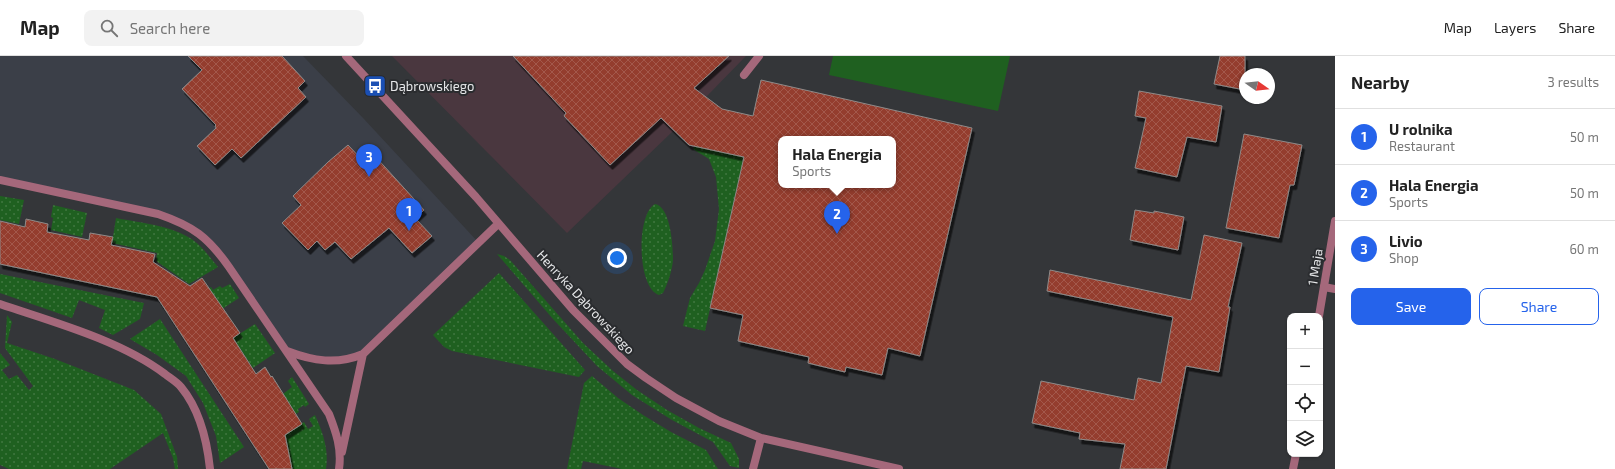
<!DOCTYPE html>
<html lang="en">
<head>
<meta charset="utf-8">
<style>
  :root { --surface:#fff; --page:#f2f2f2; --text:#222; --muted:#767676; --line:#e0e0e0; --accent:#2563eb }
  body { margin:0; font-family:"Exo 2",sans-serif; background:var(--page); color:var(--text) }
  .controls { position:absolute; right:12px; bottom:12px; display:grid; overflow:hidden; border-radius:8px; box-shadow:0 1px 3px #0004 }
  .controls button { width:36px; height:36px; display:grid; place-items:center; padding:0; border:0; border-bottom:1px solid var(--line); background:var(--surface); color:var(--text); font:20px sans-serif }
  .compass { position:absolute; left:1239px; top:12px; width:36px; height:36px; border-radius:50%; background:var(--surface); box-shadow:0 1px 3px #0004; rotate:104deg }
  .you { position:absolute; left:617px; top:202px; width:14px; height:14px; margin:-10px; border:3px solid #fff; border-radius:50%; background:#1a73e8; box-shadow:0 0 0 6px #1a73e833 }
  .badge { display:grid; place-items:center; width:26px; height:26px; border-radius:50%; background:var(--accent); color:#fff; font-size:13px; font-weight:700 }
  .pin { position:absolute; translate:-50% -33px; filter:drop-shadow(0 1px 2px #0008) }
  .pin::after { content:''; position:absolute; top:21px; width:14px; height:12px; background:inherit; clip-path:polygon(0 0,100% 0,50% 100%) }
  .popup { position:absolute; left:778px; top:80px; width:118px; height:52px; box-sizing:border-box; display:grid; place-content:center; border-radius:8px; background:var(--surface); filter:drop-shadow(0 1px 3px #0005); font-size:13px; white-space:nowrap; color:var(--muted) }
  .popup b { font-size:15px; color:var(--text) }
  .popup::after { content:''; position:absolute; left:50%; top:100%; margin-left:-8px; border:8px solid transparent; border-top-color:var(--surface) }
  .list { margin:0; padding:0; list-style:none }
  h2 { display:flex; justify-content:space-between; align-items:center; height:52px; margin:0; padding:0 16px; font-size:17px }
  h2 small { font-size:13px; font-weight:400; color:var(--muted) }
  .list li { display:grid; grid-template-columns:26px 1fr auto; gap:12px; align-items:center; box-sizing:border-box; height:56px; padding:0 16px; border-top:1px solid var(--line) }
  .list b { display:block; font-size:15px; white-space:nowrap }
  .list p { margin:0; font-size:13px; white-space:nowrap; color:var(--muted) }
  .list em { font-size:13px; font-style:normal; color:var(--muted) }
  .actions { display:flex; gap:8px; padding:12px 16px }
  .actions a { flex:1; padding:9px 0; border:1px solid var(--accent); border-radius:8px; text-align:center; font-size:14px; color:var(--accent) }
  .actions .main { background:var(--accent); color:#fff }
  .icon { flex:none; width:22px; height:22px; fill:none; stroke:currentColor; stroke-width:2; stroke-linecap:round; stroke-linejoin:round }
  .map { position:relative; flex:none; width:1335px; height:413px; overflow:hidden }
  header { display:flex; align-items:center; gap:24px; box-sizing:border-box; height:56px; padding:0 20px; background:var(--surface); border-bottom:1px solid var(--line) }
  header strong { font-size:19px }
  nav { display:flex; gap:22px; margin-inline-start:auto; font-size:14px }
  .search { width:280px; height:36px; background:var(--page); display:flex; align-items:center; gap:10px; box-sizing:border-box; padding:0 14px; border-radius:8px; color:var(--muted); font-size:15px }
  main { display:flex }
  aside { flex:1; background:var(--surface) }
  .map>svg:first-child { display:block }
  .built { fill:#3b3f48 }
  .education { fill:#4a373f }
  .green { fill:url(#green-dots) }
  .pitch { fill:#1f6020 }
  .building { fill:url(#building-cross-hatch); stroke:#8e8a89; fill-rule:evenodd; filter:url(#shadow) }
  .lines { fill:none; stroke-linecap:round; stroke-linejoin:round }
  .service { stroke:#a5687b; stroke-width:8 }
  .minor { stroke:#a5687b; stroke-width:8 }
  .tertiary { stroke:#a5687b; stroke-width:8 }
  .labels { text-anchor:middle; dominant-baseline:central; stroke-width:4; stroke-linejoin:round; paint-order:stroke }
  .poi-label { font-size:13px; fill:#e6e7e9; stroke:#2a2c2f; text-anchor:start }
  .street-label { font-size:13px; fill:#e6e7e9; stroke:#2a2c2f }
</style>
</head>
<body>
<header>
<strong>Map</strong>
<div class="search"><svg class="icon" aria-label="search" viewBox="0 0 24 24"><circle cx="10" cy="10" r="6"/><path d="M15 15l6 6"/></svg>Search here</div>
<nav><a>Map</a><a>Layers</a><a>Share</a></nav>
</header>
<main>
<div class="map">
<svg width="1335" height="413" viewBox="0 0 1335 413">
  <defs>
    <pattern id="green-dots" width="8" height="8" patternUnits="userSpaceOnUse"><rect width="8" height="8" fill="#1f6020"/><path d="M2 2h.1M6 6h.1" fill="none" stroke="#407740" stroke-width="1.8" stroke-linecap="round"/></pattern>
    <pattern id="building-cross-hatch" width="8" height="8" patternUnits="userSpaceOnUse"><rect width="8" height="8" fill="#943d2d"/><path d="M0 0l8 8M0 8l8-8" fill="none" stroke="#a3594b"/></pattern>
    <filter id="shadow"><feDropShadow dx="2.5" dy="4.5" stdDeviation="0" flood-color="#0009"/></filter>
  </defs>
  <rect width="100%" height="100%" fill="#343639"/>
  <path class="built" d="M0 0H303L364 63 478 186 363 298 334 305 286 294 216 193 179 165 0 124Z"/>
  <path class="education" d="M392 0H746L671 77 567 177Z"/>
  <path class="green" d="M695 90 744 101 705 275 683 270 690 242 699 227 705 214 715 185 719 153 716 121 709 103 693 93Z
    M0 140 24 144 19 168 0 164Z
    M655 148C671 151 673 191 673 204 672 215 668 227 663 237L659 239C637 232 636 158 655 148Z
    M53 149 87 157 82 181 51 174 53 162 51 161Z
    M116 162C141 167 171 169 193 184 203 191 210 202 218 211L189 228 156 205 157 197 112 187Z
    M497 198 504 200 510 204 583 287 613 315 637 334 667 354 699 372 731 387 739 403V412L730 410 713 386 672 364 632 339 597 310 553 263Z
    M499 217 585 314 579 321 452 295 444 291 433 279Z
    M0 218 144 247 140 263 113 279 99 272 105 254 79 244 72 262 0 237Z
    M230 228 239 242 216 257 202 236 211 231 213 234 220 230 222 232Z
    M7 259 12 266 7 287 55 303 134 334 161 358 177 401 178 413H175L173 402 163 377 110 413H9L0 409V297L10 309 2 314 9 323 17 319 29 334 33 330 5 292Z
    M160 263 244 391 220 407 216 380 203 347 186 320 157 299 130 283Z
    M255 268 275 297 253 312 233 282Z
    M592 320 618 342 643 359 671 376 706 394 718 413H622L583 405 581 413H567L584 327Z
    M292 321 309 348 305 351 304 349 298 353 299 356 286 364 283 338 292 331 288 325Z
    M315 359C323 377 329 394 326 413H292L285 379 304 366 308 373 313 370 309 363Z"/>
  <path class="pitch" d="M833 0H1010L998 55 829 19Z"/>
  <path class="building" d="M188 0H282L305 25 298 32 306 41 241 102 232 93 215 109 197 90 216 72 215 70 216 69 182 33 202 14Z
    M513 0H729L694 32 722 53 753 60 761 24 972 72 920 300 888 292 882 319 846 311 845 316 808 307 809 301 738 285 743 259 710 252 744 101 689 89 661 62 610 109 564 60 566 57ZM781 83H893V129H781Z
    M1220 0H1245V34L1214 28Z
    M1139 35 1222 50 1216 86 1187 81 1177 121 1135 112 1146 62 1135 60Z
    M1244 78 1302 89 1294 129H1290L1279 182 1226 172Z
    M348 89 365 107 374 99 424 154 415 162 432 180 412 197 389 172 351 203 335 186 325 194 317 185 308 194 282 167 301 149 293 140 328 106Z
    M1135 154 1154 157V155L1184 161 1178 194 1130 184Z
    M26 163 48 168 47 176 89 184 90 177 113 181 111 189 155 198 153 206 190 230 202 222 240 277 233 282 256 318 265 311 271 321 272 320 302 368 285 379 292 413H269L157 241 0 208V165L25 171Z
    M1204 179 1242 187 1228 251H1230L1219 316 1186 310 1166 413H1120L1125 388 1079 383 1080 377 1032 367 1041 325 1134 344 1138 322 1161 327 1173 261 1047 235 1050 214 1191 244Z"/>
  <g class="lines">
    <path class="service" d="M744 19 759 0
      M1324 231 1335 233"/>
    <path class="minor" d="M346 0 476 141 573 254 627 308 646 322 676 342 719 365 761 382 899 413
      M0 124 158 158C193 170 208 181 229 211L329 358C336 376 342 393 339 413
      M0 248C53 266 120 284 165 318 170 322 177 326 181 331 200 354 207 384 210 413
      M287 295C313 305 337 309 363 298
      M342 396 363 298 498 168
      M753 413 761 382"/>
    <path class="tertiary" d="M1319 260 1335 165
      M1293 413 1296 398"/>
  </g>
  <defs>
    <g id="bus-square" transform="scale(1.15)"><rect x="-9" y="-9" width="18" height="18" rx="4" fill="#1a4fb4" stroke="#2a2c2f"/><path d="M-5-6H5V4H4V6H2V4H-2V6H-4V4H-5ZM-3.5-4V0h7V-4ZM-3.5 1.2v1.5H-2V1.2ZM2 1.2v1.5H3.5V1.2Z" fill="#fff"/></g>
  </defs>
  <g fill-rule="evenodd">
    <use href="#bus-square" x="375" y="30"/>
  </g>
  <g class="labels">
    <g class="poi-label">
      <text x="390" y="30">Dąbrowskiego</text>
    </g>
    <g class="street-label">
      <text transform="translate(1315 211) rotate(-81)">1 Maja</text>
      <text transform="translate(586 246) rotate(47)">Henryka Dąbrowskiego</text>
    </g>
  </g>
</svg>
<div class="controls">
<button>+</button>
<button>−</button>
<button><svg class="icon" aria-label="locate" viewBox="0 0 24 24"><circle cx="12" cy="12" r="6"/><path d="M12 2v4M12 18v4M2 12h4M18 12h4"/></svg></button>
<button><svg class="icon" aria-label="layers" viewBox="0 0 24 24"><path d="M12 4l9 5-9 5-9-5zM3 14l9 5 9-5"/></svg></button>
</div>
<svg class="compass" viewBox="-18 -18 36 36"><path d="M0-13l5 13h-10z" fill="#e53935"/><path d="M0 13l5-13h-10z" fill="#767676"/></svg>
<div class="you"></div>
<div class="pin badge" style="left:409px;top:175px">1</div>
<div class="pin badge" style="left:837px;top:178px">2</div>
<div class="popup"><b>Hala Energia</b>Sports</div>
<div class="pin badge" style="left:369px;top:121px">3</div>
</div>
<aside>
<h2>Nearby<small>3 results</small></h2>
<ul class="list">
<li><span class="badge">1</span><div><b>U rolnika</b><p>Restaurant</p></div><em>50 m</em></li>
<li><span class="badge">2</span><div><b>Hala Energia</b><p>Sports</p></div><em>50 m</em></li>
<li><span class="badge">3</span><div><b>Livio</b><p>Shop</p></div><em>60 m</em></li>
</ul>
<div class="actions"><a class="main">Save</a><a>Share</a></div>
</aside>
</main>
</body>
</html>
